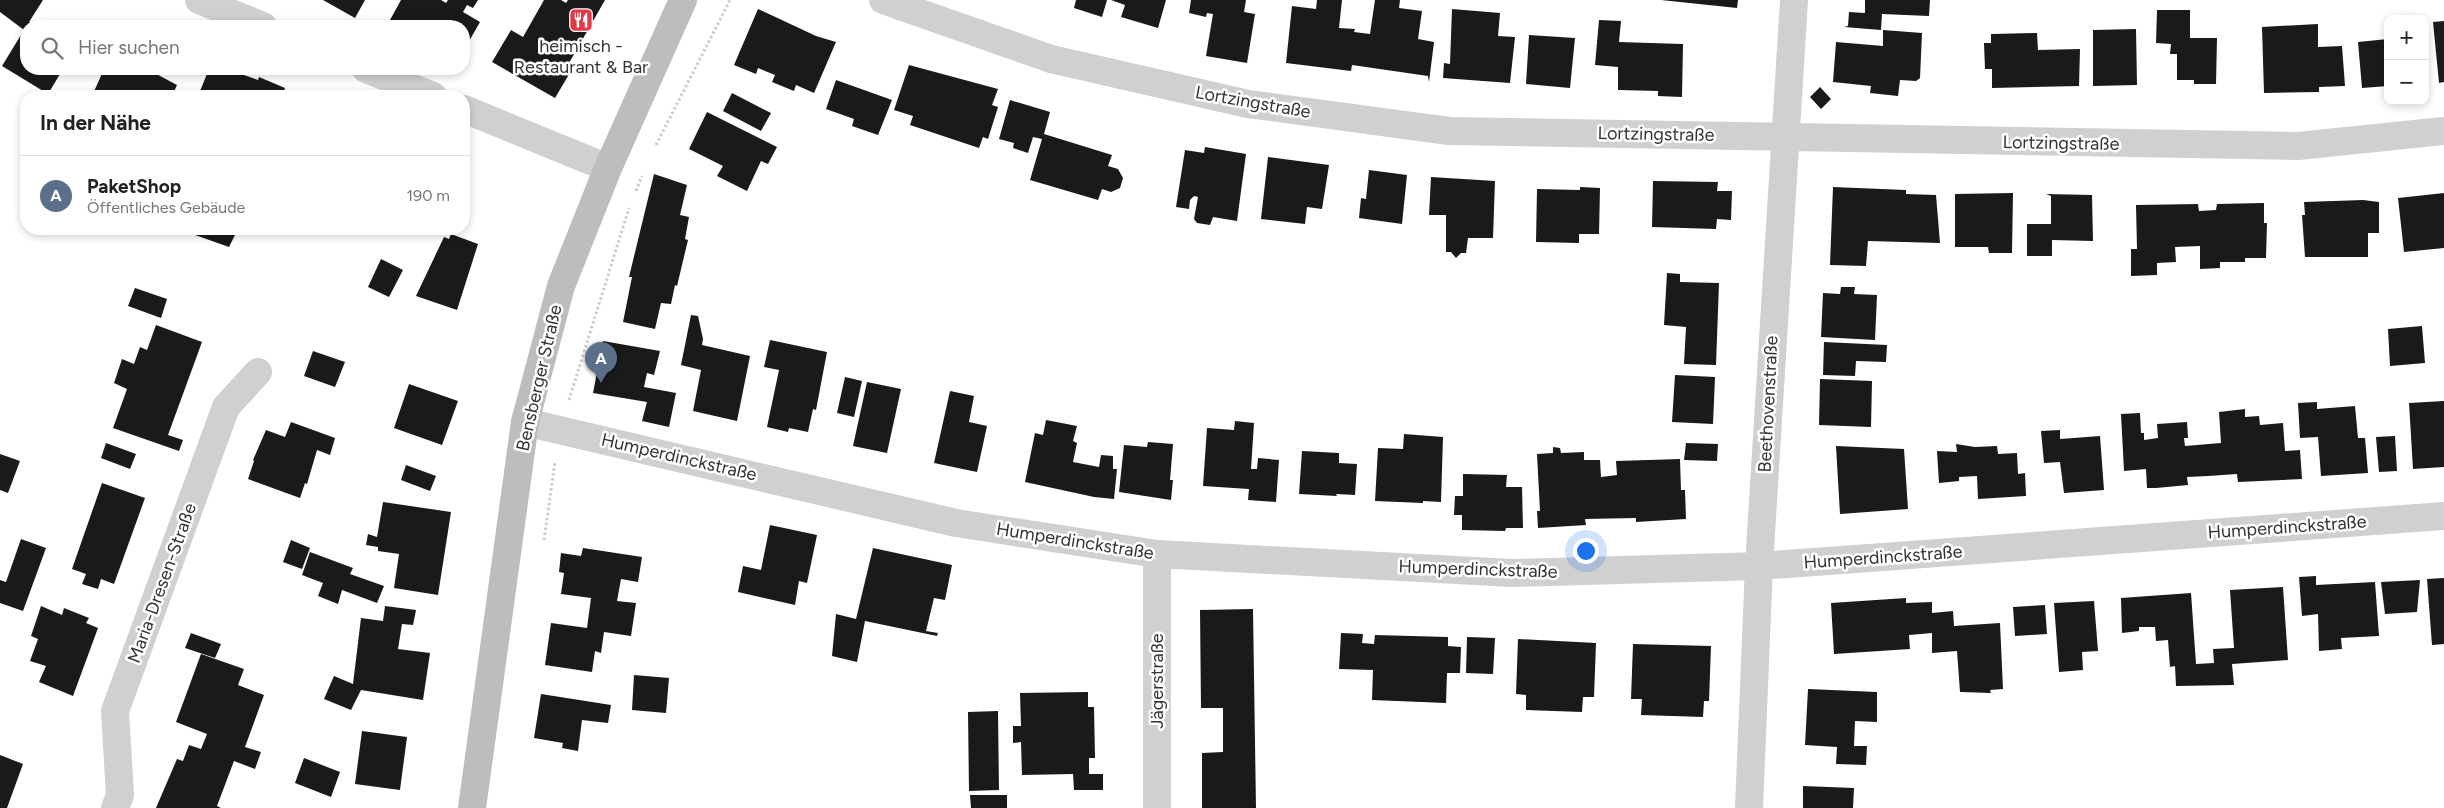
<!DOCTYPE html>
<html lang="de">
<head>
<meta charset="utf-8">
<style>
  :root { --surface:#fff; --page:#f6f6f6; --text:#222; --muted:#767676; --line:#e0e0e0; --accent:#e63946 }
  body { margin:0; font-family:Figtree,sans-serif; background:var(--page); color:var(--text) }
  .controls { position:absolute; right:15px; top:15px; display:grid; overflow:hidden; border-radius:10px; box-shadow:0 2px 8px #0003 }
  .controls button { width:45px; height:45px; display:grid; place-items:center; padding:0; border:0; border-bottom:1px solid var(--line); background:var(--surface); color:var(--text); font:25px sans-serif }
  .you { position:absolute; left:1585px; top:550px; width:18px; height:18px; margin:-12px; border:4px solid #fff; border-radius:50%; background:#1a73e8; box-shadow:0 0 0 8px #1a73e833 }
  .badge { display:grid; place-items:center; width:32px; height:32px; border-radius:50%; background:var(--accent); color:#fff; font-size:16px; font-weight:700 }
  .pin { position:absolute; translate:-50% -41px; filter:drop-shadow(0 1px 2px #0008) }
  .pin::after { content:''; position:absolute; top:26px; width:18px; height:15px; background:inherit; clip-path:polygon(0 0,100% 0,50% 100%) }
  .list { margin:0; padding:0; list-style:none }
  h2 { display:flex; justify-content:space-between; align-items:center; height:65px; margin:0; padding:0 20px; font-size:21px }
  h2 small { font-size:16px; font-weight:400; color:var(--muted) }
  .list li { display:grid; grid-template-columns:32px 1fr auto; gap:15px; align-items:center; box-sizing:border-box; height:80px; padding:0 20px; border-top:1px solid var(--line) }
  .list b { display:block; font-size:19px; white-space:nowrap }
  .list p { margin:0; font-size:16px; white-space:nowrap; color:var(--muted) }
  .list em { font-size:16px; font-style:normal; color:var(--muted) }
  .icon { flex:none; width:28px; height:28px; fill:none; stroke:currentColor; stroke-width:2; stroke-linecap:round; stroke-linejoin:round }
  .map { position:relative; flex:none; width:2444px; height:808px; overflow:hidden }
  .search { position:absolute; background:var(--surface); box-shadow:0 2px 8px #0003; left:20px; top:20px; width:450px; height:55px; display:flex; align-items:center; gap:12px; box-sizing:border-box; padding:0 18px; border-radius:20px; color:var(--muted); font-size:19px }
  .panel { position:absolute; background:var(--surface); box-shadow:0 2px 8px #0003; left:20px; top:90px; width:450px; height:145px; border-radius:20px }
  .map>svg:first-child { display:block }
  .building { fill:#1a1a1a }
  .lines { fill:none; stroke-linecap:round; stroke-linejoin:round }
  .path { stroke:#cdcdcd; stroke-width:3; stroke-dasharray:2.5 2.5; stroke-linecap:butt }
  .street { stroke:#d0d0d0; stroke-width:28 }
  .secondary { stroke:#bdbdbd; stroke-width:28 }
  .labels { text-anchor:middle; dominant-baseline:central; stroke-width:5; stroke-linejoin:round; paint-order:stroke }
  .poi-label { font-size:18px; fill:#333; stroke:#fff }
  .street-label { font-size:18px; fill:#333; stroke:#fff }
</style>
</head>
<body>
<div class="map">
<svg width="2444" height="808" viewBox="0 0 2444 808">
  <rect width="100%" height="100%" fill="#fff"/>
  <path class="building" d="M0 0H43L29 22 36 26H26V69H63L48 94 2 66 24 30 0 12Z
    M323 0H365L355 18Z
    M401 0H441L446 3 448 0H478L473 8 467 5 463 12 480 22 464 50V26H400L390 20Z
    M544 0H561L566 3 568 0H605L569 63 574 66 555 98 492 62 511 30 523 37Z
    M1076 0H1107L1102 17 1074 8Z
    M1111 0H1166L1158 28 1121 17 1125 5Z
    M1191 0H1246L1244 12 1255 14 1247 63 1206 56 1213 14 1207 13 1206 17 1189 13Z
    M1317 0H1342L1339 28 1355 29 1354 32 1370 34 1375 0H1400L1399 8 1422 11 1418 39 1434 42 1429 82 1428 76 1352 65 1351 71 1286 63 1292 6 1316 9Z
    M1661 0H1738L1737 8Z
    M1865 0H1930L1929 16 1882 14 1881 30 1844 27 1848 26 1849 12 1865 13Z
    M758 9 816 36 836 42 814 93 796 85 794 91 772 82 775 75 758 68 756 74 734 65Z
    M1452 9 1500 13 1498 36 1515 37 1510 83 1443 78 1444 63 1450 64Z
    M2157 10H2190V38H2217L2216 84H2194V80H2177V54H2170L2171 44 2156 43Z
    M1599 20 1621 21 1619 42 1683 44 1682 97 1658 96V91L1618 90V67L1595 65Z
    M2444 21V82L2439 83 2433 22Z
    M2318 24V47L2342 46 2345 86 2319 87V92L2264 93 2262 27Z
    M2136 29 2137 85 2093 86V30Z
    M1883 30 1922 33 1920 78 1916 81 1900 80 1898 96 1870 93 1871 86 1833 82 1836 42 1883 46Z
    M2037 33 2038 50 2080 49 2079 86 1992 88V69H1985L1984 43H1991V34Z
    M1529 35 1575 38 1570 88 1526 84Z
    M2388 39V86L2362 88 2358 42Z
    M909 65 998 89 992 105 998 107 988 139 983 137 979 148 910 125 913 116 894 110Z
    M104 69H147L177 85 172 96H92Z
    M209 69H227L258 80 259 77 285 88 282 96H198Z
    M836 80 892 100 878 135 852 126 854 119 826 109Z
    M1820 87 1831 99 1821 109 1810 97Z
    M732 93 771 113 761 131 723 111Z
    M1010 100 1050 112 1044 134 1112 155 1108 166 1118 169 1123 178 1120 188 1111 192 1102 189 1098 200 1030 180 1042 139 1033 137 1028 153 1013 148 1014 143 999 139Z
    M707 112 777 147 768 164 761 161 747 191 717 176 723 166 689 149Z
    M1205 147 1246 154 1237 221 1213 217 1210 225 1197 223 1194 219 1198 197 1194 196 1190 200 1189 209 1176 207 1185 150 1204 153Z
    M1268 157 1329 165 1322 209 1307 207 1305 224 1261 219Z
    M1369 170 1407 175 1402 224 1359 218 1361 198 1366 199Z
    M654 174 687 185 680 215 689 217 685 239 688 240 677 286 675 285 671 304 661 303 655 329 623 322 632 277H629Z
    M1431 177 1495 181 1493 238H1468L1466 253H1461L1456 258 1451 252H1446V215H1429Z
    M1653 181 1718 182 1717 191H1732L1731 220 1717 219 1716 229 1652 227Z
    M1580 187 1600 188 1599 234H1579V243L1536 242 1537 189 1580 190Z
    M1833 187 1906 190V194L1936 195 1940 243 1868 241 1866 266 1830 265Z
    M2013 193 2012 253H1989L1988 247H1955V194Z
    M2444 193V248L2404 252 2398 198Z
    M2046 194 2092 195 2093 241 2052 240V256H2027V224H2051V196Z
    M2363 200 2379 202V233H2368V257H2305L2302 215H2305L2304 202Z
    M2264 203V223H2267L2266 258H2245V262H2220V268L2200 269V246L2175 247 2176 262 2157 263V275L2131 276V249H2137L2136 205 2198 204 2199 211 2216 210 2217 204Z
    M197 229H238L229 247 195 235Z
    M451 234 478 244 457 310 416 296 444 237 449 239Z
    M381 259 403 270 389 297 368 287Z
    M1667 273 1680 274V282L1719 283 1716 365 1684 364 1686 327 1664 325Z
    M1841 287H1855L1854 294 1877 295 1875 340 1821 337 1823 293 1840 294Z
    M135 288 167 299 161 318 128 306Z
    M691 315 698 316 703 339 702 345 750 356 737 421 693 411 701 370 681 365Z
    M156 325 202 342 168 435 183 440 179 451 113 428 127 389 114 383 122 359 134 364 140 347 147 350Z
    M2422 326 2425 363 2390 366 2388 329Z
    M770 340 827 352 816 410 813 409 808 432 789 428 788 432 767 427 779 370 764 367Z
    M603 341 660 351 654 375 647 373 644 387 676 393 669 427 642 421 647 402 593 393Z
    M1824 342 1887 345 1886 362 1856 361 1855 376 1823 375Z
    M313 351 345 362 335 387 304 376Z
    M1675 375 1715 377 1713 424 1672 422Z
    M845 377 862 381 854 417 837 413Z
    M1820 379 1872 381 1871 427 1819 425Z
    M867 382 901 389 887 453 853 446Z
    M409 384 458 401 442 445 394 428Z
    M950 391 974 396 969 422 987 426 977 472 934 463Z
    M2444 401V467L2413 469 2409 403Z
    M2317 402V409L2355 406 2358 438H2365L2368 473 2321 476 2318 437 2300 438 2298 403Z
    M2245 409V417L2259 416 2260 425 2283 423 2285 451 2300 450 2302 479 2238 482 2237 474 2208 476 2187 477 2188 485 2156 488H2147L2146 469 2124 471 2121 414 2140 413 2141 433H2144V440L2158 438 2157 424 2187 422 2188 438H2184L2185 446 2221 443 2219 412Z
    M1046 420 1077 426 1073 441 1077 443 1073 462 1099 467 1101 455 1113 456V469H1117L1114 499 1094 497 1025 482 1035 433 1043 435Z
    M1235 421 1254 423 1251 469H1257L1258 458 1279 460 1276 502 1248 500 1249 489 1203 486 1207 428 1234 430Z
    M291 422 335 438 330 455 317 450 307 484 305 483 300 498 248 479 254 461 253 460 266 430 285 437Z
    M2060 430V439L2100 436 2104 490 2064 493 2060 462 2044 463 2041 431Z
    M1404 434 1443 437 1441 502 1423 501V503L1375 501 1378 448 1403 449Z
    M2395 436 2397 471 2379 472 2376 437Z
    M1148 442 1173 444 1170 480H1173L1171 500 1119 492 1124 445 1147 447Z
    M106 443 136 454 130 469 101 458Z
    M1686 443 1718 444 1717 461 1684 460Z
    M1956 444 1975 447 1997 446 1998 454 2017 453 2018 474 2025 473 2026 496 1978 499 1977 476 1959 477V481L1939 483 1937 451 1957 452Z
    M1836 446 1904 449 1908 509 1840 514Z
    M1553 447 1560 448 1561 453 1584 452V460H1600L1601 477 1617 475 1616 461 1680 459 1681 490H1685L1686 519 1636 522V518L1585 519 1586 525 1538 528 1537 511H1540L1537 454 1553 453Z
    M1302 451 1339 453V463L1357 464 1355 495 1336 494 1337 496 1299 494Z
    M0 454 20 461 8 493 0 490Z
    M406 465 436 476 430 491 401 480Z
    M1463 474 1507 475 1506 487H1522L1523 528H1506L1505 531 1462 530V515H1454L1455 496H1463Z
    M102 483 145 498 114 584 101 579 98 589 82 584 86 574 72 569Z
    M383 502 451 512 438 595 394 588 399 554 378 551V547L366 545 368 534 377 537Z
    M770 525 817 535 807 583 799 581 795 605 738 592 743 566 761 570Z
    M21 539 46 548 23 611 0 603V580L6 582Z
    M291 540 310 548 302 569 283 562Z
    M583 548 642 557 638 582 621 579 617 601 636 603 631 636 604 632 601 653 595 651 592 672 545 665 551 623 587 628 591 598 561 594 564 573 559 572 561 553 581 556Z
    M873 548 952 565 945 600 934 598 926 631 938 633 937 636 865 621 857 662 832 656 836 614 856 619Z
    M310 552 353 568 350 574 384 586 377 603 342 590 338 604 318 596 323 583 302 575Z
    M2316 576V585L2375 582 2379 636 2341 638 2342 649 2319 651 2318 614 2302 616 2299 577Z
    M2444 578V644L2432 645 2427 579Z
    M2420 580 2417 612 2385 614 2381 582Z
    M2283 587 2288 660 2232 664 2234 685 2176 686 2175 666 2170 667 2168 640 2156 641 2155 627H2139V631L2122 633 2121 598 2191 593 2196 664 2214 663 2213 649 2234 648 2230 590Z
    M1906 598V603L1932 602V613L1953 611 1954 626 2000 623 2003 689 1990 690 1991 693 1960 692 1957 651 1932 653V633L1909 635 1910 649 1834 654 1831 603Z
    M2094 601 2098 651 2082 652 2083 670 2059 672 2054 603Z
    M2045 605 2047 634 2015 636 2013 607Z
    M41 606 62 615 64 608 89 618 86 623 98 628 73 696 39 682 46 666 30 661 38 639 31 636Z
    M385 606 416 610 413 625 402 624 398 649 430 653 423 700 361 690 351 710 324 699 334 676 353 684 361 618 383 621Z
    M1253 609 1256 808H1202V753L1223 752V708H1201L1200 610Z
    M191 633 221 644 215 658 185 648Z
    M1341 633 1363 634 1362 643 1374 644 1375 635 1448 637V646L1461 647 1460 673H1447L1446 703 1372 700 1373 670 1339 669Z
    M1467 637 1495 638 1493 674 1466 673Z
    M1518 639 1596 643 1594 697H1583L1582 712 1526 710V695L1516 694Z
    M1633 644 1711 646 1709 701H1704L1703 717 1641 715 1642 699H1631Z
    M201 654 244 669 238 685 264 695 245 747 261 752 255 769 234 761 217 806 221 808H156L177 759 183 761 189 745 201 749 207 734 176 722Z
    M634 675 669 678 666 713 632 710Z
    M1808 689 1877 692V722L1855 721 1854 746H1867L1866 765 1836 764 1837 747 1805 745Z
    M1088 692V707H1094L1095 758H1089V774H1103V790H1074L1073 774 1022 775 1021 742 1013 743V726H1021L1020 693Z
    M541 694 611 705 608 723 582 720 578 751 562 748 563 743 534 738Z
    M998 711 999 790 969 791 968 712Z
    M362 731 407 737 400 790 355 784Z
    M0 755 23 764 7 808H0Z
    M304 758 340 772 331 797 295 783Z
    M1803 786 1854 788 1853 808H1803Z
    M970 795H1007V808H971Z"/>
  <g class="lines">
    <path class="path" d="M656 145 730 0
      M636 191 642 176
      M569 400 629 208
      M544 540 555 462"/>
    <path class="street" d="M199 0 263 26
      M883 0 1051 59 1248 104 1449 131 2298 146 2444 131
      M366 69 433 96
      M464 109 608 168
      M525 422 956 523 1157 554 1512 573 1759 566 2444 516
      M115 808 120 795 115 711 226 407 258 372
      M1157 808V554
      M1749 808 1759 566 1794 0"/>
    <path class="secondary" d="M472 808 525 422 561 286 608 168 683 0"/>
  </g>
  <defs>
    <g id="restaurant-square" transform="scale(1.25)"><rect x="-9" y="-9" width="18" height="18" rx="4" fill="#e63946" stroke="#fff"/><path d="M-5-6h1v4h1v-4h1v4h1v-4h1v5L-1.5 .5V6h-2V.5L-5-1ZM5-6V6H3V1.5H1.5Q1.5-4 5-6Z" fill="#fff"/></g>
  </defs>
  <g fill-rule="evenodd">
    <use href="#restaurant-square" x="581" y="20"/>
  </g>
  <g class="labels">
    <g class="poi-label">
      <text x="581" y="46">heimisch -<tspan x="581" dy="21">Restaurant &amp; Bar</tspan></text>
    </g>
    <g class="street-label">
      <text transform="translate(1253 102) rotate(10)">Lortzingstraße</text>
      <text transform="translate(1656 134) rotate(1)">Lortzingstraße</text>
      <text transform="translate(2061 143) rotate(1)">Lortzingstraße</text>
      <text transform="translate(539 378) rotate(-77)">Bensberger Straße</text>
      <text transform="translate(1768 404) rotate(-87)">Beethovenstraße</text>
      <text transform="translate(679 457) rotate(13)">Humperdinckstraße</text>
      <text transform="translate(2287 527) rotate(-4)">Humperdinckstraße</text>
      <text transform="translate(1075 541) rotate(9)">Humperdinckstraße</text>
      <text transform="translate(1883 557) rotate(-4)">Humperdinckstraße</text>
      <text transform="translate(1478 569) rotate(2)">Humperdinckstraße</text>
      <text transform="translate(162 583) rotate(-70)">Maria-Dresen-Straße</text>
      <text transform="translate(1157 681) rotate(-90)">Jägerstraße</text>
    </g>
  </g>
</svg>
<div class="controls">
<button>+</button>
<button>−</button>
</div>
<div class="you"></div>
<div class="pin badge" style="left:601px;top:383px;background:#5c6f8a">A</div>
<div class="search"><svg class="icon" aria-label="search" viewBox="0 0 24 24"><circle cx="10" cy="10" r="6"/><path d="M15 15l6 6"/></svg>Hier suchen</div>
<section class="panel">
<h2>In der Nähe<small></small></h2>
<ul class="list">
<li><span class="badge" style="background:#5c6f8a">A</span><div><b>PaketShop</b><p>Öffentliches Gebäude</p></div><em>190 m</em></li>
</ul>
</section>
</div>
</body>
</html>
